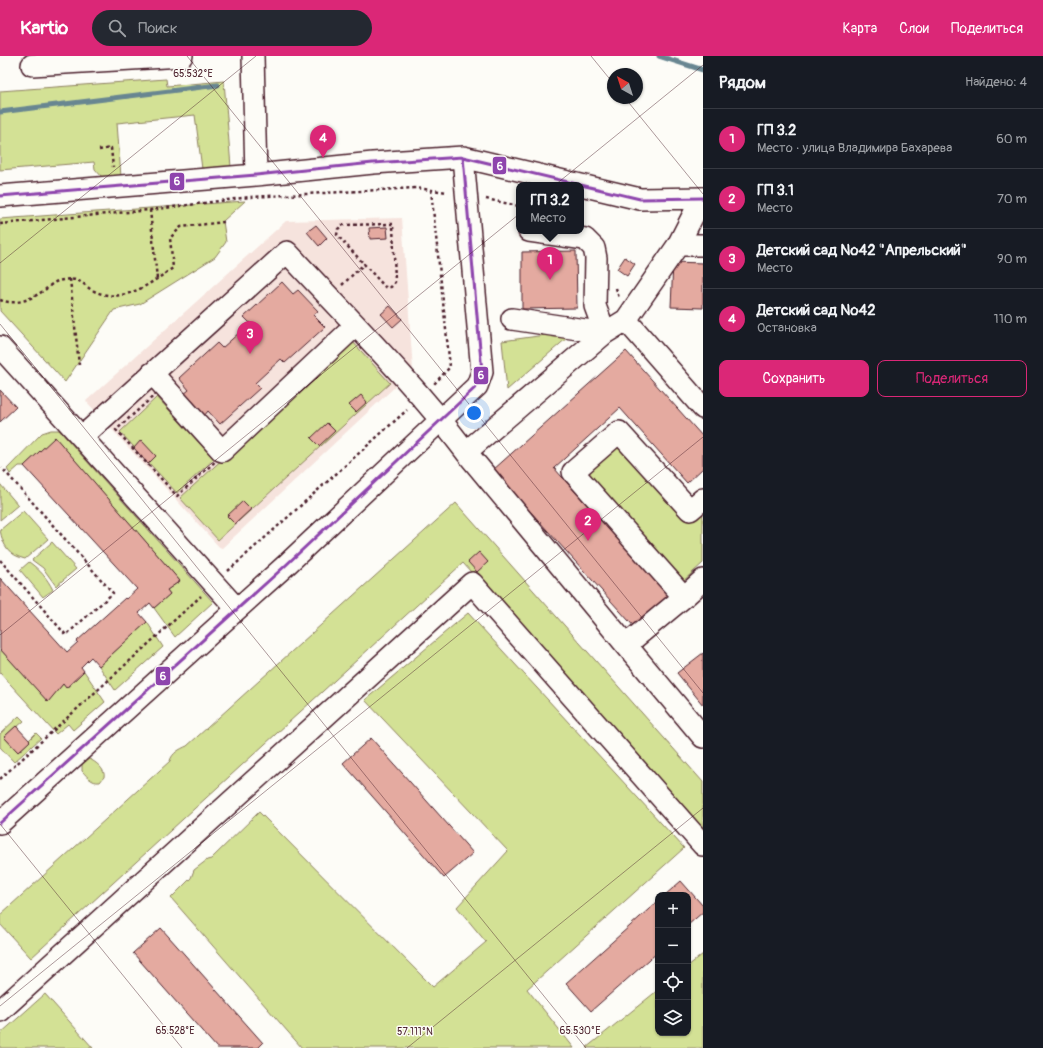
<!DOCTYPE html>
<html lang="ru">
<head>
<meta charset="utf-8">
<style>
  :root { --surface:#171b24; --page:#242831; --text:#f1f3f6; --muted:#9ea1a6; --line:#363941; --accent:#db2777 }
  body { margin:0; font-family:Pangolin,sans-serif; background:var(--page); color:var(--text) }
  .controls { position:absolute; right:12px; bottom:12px; display:grid; overflow:hidden; border-radius:8px; box-shadow:0 1px 3px #0004 }
  .controls button { width:36px; height:36px; display:grid; place-items:center; padding:0; border:0; border-bottom:1px solid var(--line); background:var(--surface); color:var(--text); font:20px sans-serif }
  .compass { position:absolute; left:607px; top:12px; width:36px; height:36px; border-radius:50%; background:var(--surface); box-shadow:0 1px 3px #0004; rotate:321deg }
  .you { position:absolute; left:474px; top:357px; width:14px; height:14px; margin:-10px; border:3px solid #fff; border-radius:50%; background:#1a73e8; box-shadow:0 0 0 6px #1a73e833 }
  .badge { display:grid; place-items:center; width:26px; height:26px; border-radius:50%; background:var(--accent); color:#fff; font-size:13px; font-weight:700 }
  .pin { position:absolute; translate:-50% -33px; filter:drop-shadow(0 1px 2px #0008) }
  .pin::after { content:''; position:absolute; top:21px; width:14px; height:12px; background:inherit; clip-path:polygon(0 0,100% 0,50% 100%) }
  .popup { position:absolute; left:516px; top:126px; width:68px; height:52px; box-sizing:border-box; display:grid; place-content:center; border-radius:8px; background:var(--surface); filter:drop-shadow(0 1px 3px #0005); font-size:13px; white-space:nowrap; color:var(--muted) }
  .popup b { font-size:15px; color:var(--text) }
  .popup::after { content:''; position:absolute; left:50%; top:100%; margin-left:-8px; border:8px solid transparent; border-top-color:var(--surface) }
  .list { margin:0; padding:0; list-style:none }
  h2 { display:flex; justify-content:space-between; align-items:center; height:52px; margin:0; padding:0 16px; font-size:17px }
  h2 small { font-size:13px; font-weight:400; color:var(--muted) }
  .list li { display:grid; grid-template-columns:26px 1fr auto; gap:12px; align-items:center; box-sizing:border-box; height:60px; padding:0 16px; border-top:1px solid var(--line) }
  .list b { display:block; font-size:15px; white-space:nowrap }
  .list p { margin:0; font-size:13px; white-space:nowrap; color:var(--muted) }
  .list em { font-size:13px; font-style:normal; color:var(--muted) }
  .actions { display:flex; gap:8px; padding:12px 16px }
  .actions a { flex:1; padding:9px 0; border:1px solid var(--accent); border-radius:8px; text-align:center; font-size:14px; color:var(--accent) }
  .actions .main { background:var(--accent); color:#fff }
  .icon { flex:none; width:22px; height:22px; fill:none; stroke:currentColor; stroke-width:2; stroke-linecap:round; stroke-linejoin:round }
  .map { position:relative; flex:none; width:703px; height:992px; overflow:hidden }
  header { display:flex; align-items:center; gap:24px; box-sizing:border-box; height:56px; padding:0 20px; background:var(--accent); color:#fff }
  header strong { font-size:19px }
  nav { display:flex; gap:22px; margin-inline-start:auto; font-size:14px }
  .search { width:280px; height:36px; background:var(--page); display:flex; align-items:center; gap:10px; box-sizing:border-box; padding:0 14px; border-radius:22px; color:var(--muted); font-size:15px }
  main { display:flex }
  aside { flex:1; background:var(--surface) }
  .map>svg:first-child { display:block }
  .built { fill:#f6e3dd }
  .green { fill:#d3e195; stroke:#8e8060 }
  .lines { fill:none; stroke-linecap:round; stroke-linejoin:round }
  .stream { stroke:#678691; stroke-width:5 }
  .building { fill:#e4aaa0; stroke:#4a1f2b }
  .minor-casing { stroke:#4a1f2b; stroke-width:24 }
  .path { stroke:#4a1f2b; stroke-width:2.5; stroke-dasharray:3 3; stroke-linecap:butt }
  .minor { stroke:#fdfcf7; stroke-width:21 }
  .bus-1-casing { stroke:#fdfcf7; stroke-width:6 }
  .bus-1 { stroke:#8e44ad; stroke-width:3 }
  .ticks { fill:none; stroke:#4a1f2b; stroke-width:1; stroke-opacity:0.45 }
  .ticks-label { font-size:10px; text-anchor:middle; fill:#4a1f2b; stroke:#fdfcf7; stroke-width:3; stroke-linejoin:round; paint-order:stroke }
  .line-badge { stroke:#fdfcf7; stroke-width:1.5 }
  .badge-label { font-size:11px; text-anchor:middle; font-weight:bold; fill:#fff }
</style>
</head>
<body>
<header>
<strong>Kartio</strong>
<div class="search"><svg class="icon" aria-label="search" viewBox="0 0 24 24"><circle cx="10" cy="10" r="6"/><path d="M15 15l6 6"/></svg>Поиск</div>
<nav><a>Карта</a><a>Слои</a><a>Поделиться</a></nav>
</header>
<main>
<div class="map">
<svg width="703" height="992" viewBox="0 0 703 992">
  <rect width="100%" height="100%" fill="#fdfcf7"/>
  <filter id="ink" filterUnits="userSpaceOnUse"><feTurbulence type="fractalNoise" baseFrequency=".025" numOctaves="2"/><feDisplacementMap in="SourceGraphic" scale="8" xChannelSelector="R" yChannelSelector="G"/><feConvolveMatrix kernelMatrix="1 2 1 2 8 2 1 2 1" color-interpolation-filters="sRGB"/></filter>
  <g filter="url(#ink)">
    <path class="built" d="M402 162 413 314 221 493 86 345 286 165Z"/>
    <path class="green" d="M166 23 167 30 224 25 231 111 202 113 195 59 117 67 121 121H102L95 113 94 106 0 114V35Z
      M245 145 223 165 226 186 215 201 140 248 114 254 65 326 0 255V163Z
      M575 275 507 334 502 285Z
      M352 285 390 327 218 484 180 442Z
      M157 341 214 403 177 437 120 376Z
      M51 374H59L213 546 175 581 154 552 170 538 167 534 180 525 55 382 24 410H19L10 418 7 413 42 377Z
      M616 387 703 452V507L681 527 582 415Z
      M0 428 18 449 0 464Z
      M456 447 703 726V777L463 507 31 902 0 868V859L170 705C172 697 180 693 187 690Z
      M23 455 48 483 25 503C9 499 3 490 0 474Z
      M52 486 76 513 56 530 43 512 32 504Z
      M29 506C40 514 47 522 53 534L43 541 20 514Z
      M468 557 684 792 527 933 574 992H302L171 842 191 822 194 814 207 804 211 803 259 756 433 931 486 886 457 851 508 795 365 644Z
      M147 566 163 591 115 634 99 610Z
      M0 593 48 645 63 628 67 632 84 615 105 646 73 674 68 668 56 678 0 617Z
      M19 660 24 665 17 671 16 670 4 681 18 696 30 685 29 684 36 677 41 682 14 706 0 691V678Z
      M89 703C95 705 106 714 104 721 103 722 101 725 100 726 91 727 88 721 82 715V708Z
      M703 898V992H586L658 934V977H688V910Z
      M45 938 93 992H0V978Z"/>
    <g class="lines">
      <path class="stream" d="M659 0 703 14
        M0 56 218 29"/>
    </g>
    <path class="building" d="M316 169 327 182 319 190 307 176Z
      M387 171 388 182 370 183 369 172Z
      M576 195 577 252 522 253V196Z
      M625 201 635 208 627 220 617 213Z
      M673 206 703 207V252L671 251Z
      M282 226 293 238 298 234 318 255 313 259 325 271 285 307 281 303 255 327 260 332 220 368 208 355 204 360 184 338 189 334 179 322 217 287 222 292 250 267 244 261Z
      M390 250 402 263 393 271 381 258Z
      M626 295 703 381V412L687 427 620 352 554 412 672 544 638 575 493 414Z
      M0 334 16 351 0 366Z
      M361 339 367 346 356 356 349 349Z
      M327 367 335 375 319 390 311 382Z
      M55 381 180 525 167 534 170 538 154 552 150 547 139 557 147 566 99 610 91 601 81 611 84 615 66 632 63 628 48 646 0 593V522L67 596 78 586 77 585 125 542 126 543 137 533 24 410Z
      M141 384 156 400 148 408 134 392Z
      M243 445 251 453 235 468 227 460Z
      M479 496 488 506 477 516 468 506Z
      M703 597V649L677 617Z
      M16 670 30 685 18 696 4 681Z
      M371 682 473 797 444 822 343 707Z
      M681 825 703 850V856L688 869V839H665Z
      M658 845V896L591 955 566 927Z
      M161 872 263 987 258 992H217L133 897Z"/>
    <g class="lines">
      <g class="minor-casing">
        <path id="minor" d="M253 0 256 119
          M32 9 182 0
          M0 140 256 119 373 107 463 101 640 143 703 142
          M678 189H703
          M512 263 605 277 595 250 596 202 594 192 585 183 529 175
          M626 264 703 352
          M0 291 237 553
          M152 317 222 395 355 270
          M82 381 287 196C348 262 412 325 466 396L626 589 684 541 573 416 619 376 690 454 703 443
          M466 396 605 277 626 264 678 189 702 142
          M684 541 703 524
          M626 589 703 681
          M0 767 285 510 477 330 482 316 463 101
          M0 955 472 527 703 789"/>
      </g>
      <path class="path" d="M99 94 111 92 113 111
        M431 134 450 311 434 328
        M486 143 519 150
        M150 154 157 223
        M0 168 150 154 250 141 416 132 447 136
        M70 223 79 309
        M342 229 364 208 385 231H391L395 226 393 168 343 169 338 173 337 179 364 208
        M616 232 619 242
        M0 244C17 250 32 243 46 233 49 230 54 226 58 225 66 223 76 222 82 227 86 229 88 232 92 234 123 250 149 228 173 212L170 182 181 171 224 166
        M158 336 219 402 177 440 116 374Z
        M0 504 66 579 113 537 2 412
        M228 515 407 354
        M0 723 201 540"/>
      <use href="#minor" class="minor"/>
      <g class="bus-1-casing">
        <path id="bus-1" d="M0 140 256 119 373 107 463 101 640 143 703 142
          M0 767 285 510 477 330 482 316 463 101"/>
      </g>
      <use href="#bus-1" class="bus-1"/>
    </g>
  </g>
  <path class="ticks" d="M187 0 703 637M591 0 613 27M625 42 703 138M0 207 256 0M0 268 586 992M0 579 703 9M0 768 182 992M0 950 703 381M407 992 703 752"/>
  <g class="ticks-label">
    <text x="193" y="21">65.532°E</text>
    <text x="175" y="978">65.528°E</text>
    <text x="580" y="978">65.530°E</text>
    <text x="415" y="979">57.111°N</text>
  </g>
  <g class="line-badge">
    <rect x="492" y="100" width="15" height="19" rx="4" fill="#8e44ad"/>
    <rect x="169" y="116" width="16" height="19" rx="4" fill="#8e44ad"/>
    <rect x="473" y="310" width="16" height="19" rx="4" fill="#8e44ad"/>
    <rect x="155" y="610" width="16" height="20" rx="4" fill="#8e44ad"/>
  </g>
  <g class="badge-label">
    <text x="500" y="114">6</text>
    <text x="177" y="129">6</text>
    <text x="481" y="323">6</text>
    <text x="163" y="624">6</text>
  </g>
</svg>
<div class="controls">
<button>+</button>
<button>−</button>
<button><svg class="icon" aria-label="locate" viewBox="0 0 24 24"><circle cx="12" cy="12" r="6"/><path d="M12 2v4M12 18v4M2 12h4M18 12h4"/></svg></button>
<button><svg class="icon" aria-label="layers" viewBox="0 0 24 24"><path d="M12 4l9 5-9 5-9-5zM3 14l9 5 9-5"/></svg></button>
</div>
<svg class="compass" viewBox="-18 -18 36 36"><path d="M0-13l5 13h-10z" fill="#e53935"/><path d="M0 13l5-13h-10z" fill="#9ea1a6"/></svg>
<div class="you"></div>
<div class="pin badge" style="left:550px;top:224px">1</div>
<div class="popup"><b>ГП 3.2</b>Место</div>
<div class="pin badge" style="left:588px;top:485px">2</div>
<div class="pin badge" style="left:250px;top:298px">3</div>
<div class="pin badge" style="left:323px;top:102px">4</div>
</div>
<aside>
<h2>Рядом<small>Найдено: 4</small></h2>
<ul class="list">
<li><span class="badge">1</span><div><b>ГП 3.2</b><p>Место · улица Владимира Бахарева</p></div><em>60 m</em></li>
<li><span class="badge">2</span><div><b>ГП 3.1</b><p>Место</p></div><em>70 m</em></li>
<li><span class="badge">3</span><div><b>Детский сад №42 &quot;Апрельский&quot;</b><p>Место</p></div><em>90 m</em></li>
<li><span class="badge">4</span><div><b>Детский сад №42</b><p>Остановка</p></div><em>110 m</em></li>
</ul>
<div class="actions"><a class="main">Сохранить</a><a>Поделиться</a></div>
</aside>
</main>
</body>
</html>
